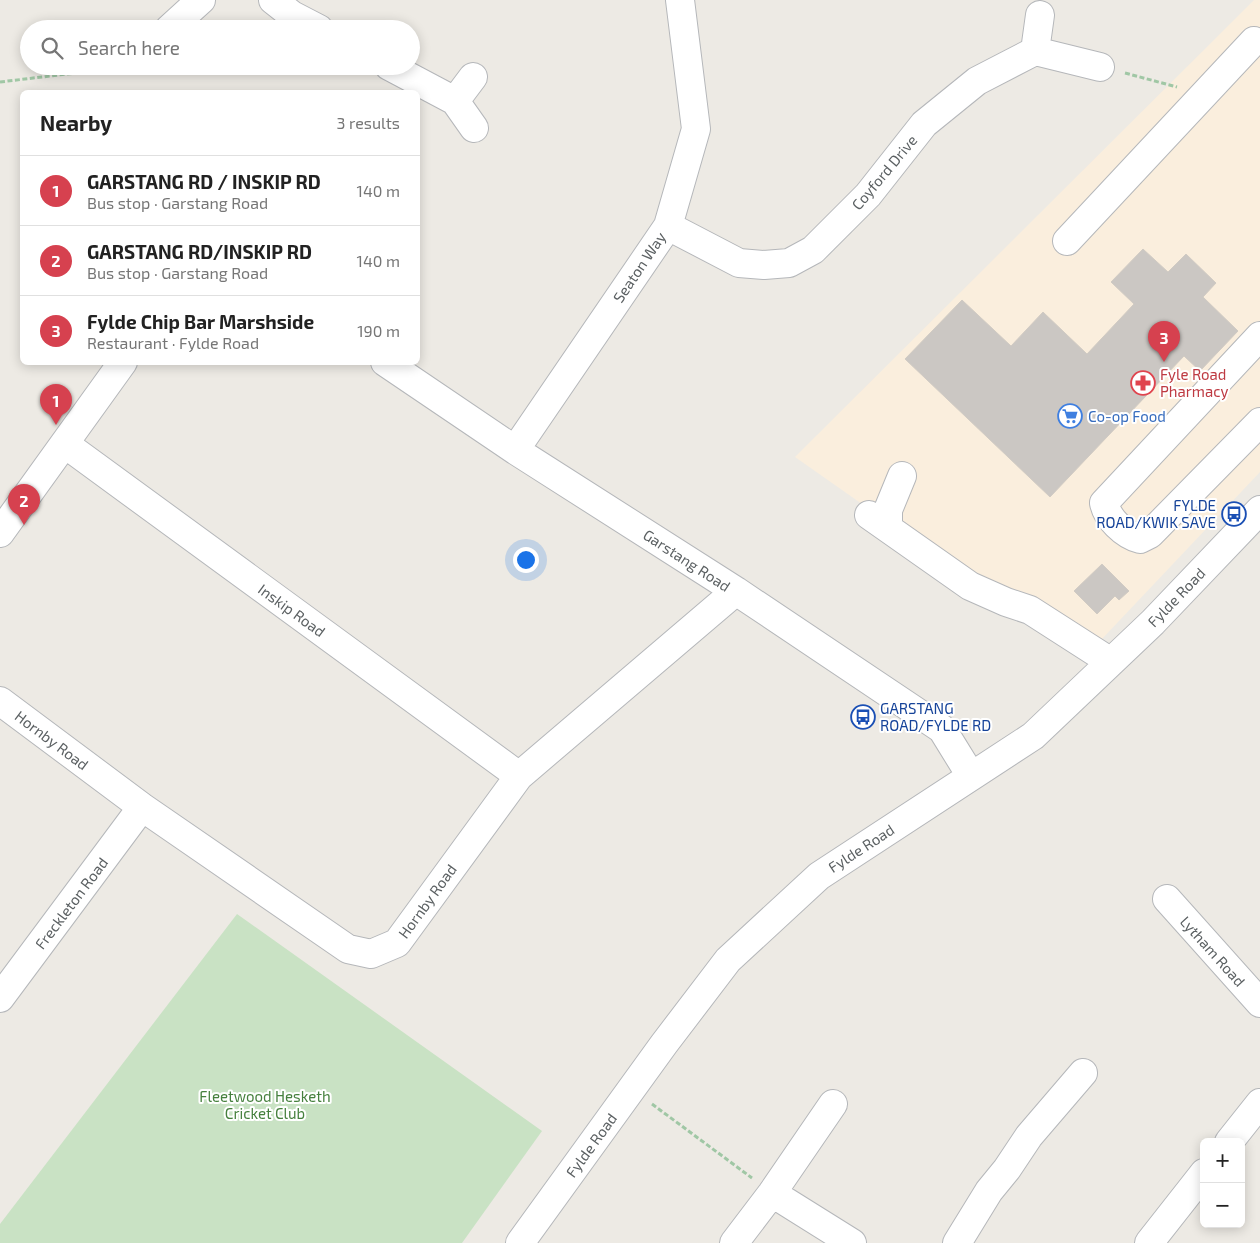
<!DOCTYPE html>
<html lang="en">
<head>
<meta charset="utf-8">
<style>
  :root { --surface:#fff; --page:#f2f2f2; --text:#222; --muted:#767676; --line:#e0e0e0; --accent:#d6414f }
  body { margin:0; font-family:"Exo 2",sans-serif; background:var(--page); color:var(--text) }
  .controls { position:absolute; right:15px; bottom:15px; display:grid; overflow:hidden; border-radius:8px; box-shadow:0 2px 12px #0003 }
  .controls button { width:45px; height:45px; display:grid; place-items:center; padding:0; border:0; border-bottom:1px solid var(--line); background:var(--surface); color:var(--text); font:25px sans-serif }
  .you { position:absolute; left:525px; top:559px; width:18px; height:18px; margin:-12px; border:4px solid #fff; border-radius:50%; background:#1a73e8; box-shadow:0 0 0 8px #1a73e833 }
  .badge { display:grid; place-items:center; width:32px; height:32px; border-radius:50%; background:var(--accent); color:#fff; font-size:16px; font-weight:700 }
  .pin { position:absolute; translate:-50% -41px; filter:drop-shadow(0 1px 2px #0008) }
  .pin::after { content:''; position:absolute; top:26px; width:18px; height:15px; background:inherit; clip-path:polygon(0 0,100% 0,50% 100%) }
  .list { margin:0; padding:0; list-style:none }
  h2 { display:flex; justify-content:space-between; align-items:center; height:65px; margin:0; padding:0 20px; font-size:21px }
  h2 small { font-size:16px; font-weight:400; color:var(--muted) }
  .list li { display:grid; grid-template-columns:32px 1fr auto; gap:15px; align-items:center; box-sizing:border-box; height:70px; padding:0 20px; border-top:1px solid var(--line) }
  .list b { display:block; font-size:19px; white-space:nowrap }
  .list p { margin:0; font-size:16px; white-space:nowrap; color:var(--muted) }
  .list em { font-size:16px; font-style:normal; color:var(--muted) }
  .icon { flex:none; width:28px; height:28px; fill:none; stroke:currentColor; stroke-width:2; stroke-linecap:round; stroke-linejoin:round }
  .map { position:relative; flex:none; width:1260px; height:1243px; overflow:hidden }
  .search { position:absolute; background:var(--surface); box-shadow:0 2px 12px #0003; left:20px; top:20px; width:400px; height:55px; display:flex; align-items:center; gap:12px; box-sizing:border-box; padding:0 18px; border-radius:28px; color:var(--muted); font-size:19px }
  .panel { position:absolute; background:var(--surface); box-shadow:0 2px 12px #0003; left:20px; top:90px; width:400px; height:275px; border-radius:8px }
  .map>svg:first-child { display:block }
  .commercial { fill:#faeedd }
  .green { fill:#c9e2c4 }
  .building { fill:#cbc7c3; stroke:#d1cbc3 }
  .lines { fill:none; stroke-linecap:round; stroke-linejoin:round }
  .minor-casing { stroke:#b5b7ba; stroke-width:30 }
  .path { stroke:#a0c7a5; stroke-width:3; stroke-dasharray:5 2.5; stroke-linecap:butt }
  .minor { stroke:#fff; stroke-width:28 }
  .labels { text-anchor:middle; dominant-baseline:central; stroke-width:4; stroke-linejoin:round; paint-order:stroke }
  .street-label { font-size:15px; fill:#5c6163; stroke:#fff }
  .health-label { font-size:15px; fill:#be3a42; stroke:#fff; text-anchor:start }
  .shop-label { font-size:15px; fill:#366cbe; stroke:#fff; text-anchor:start }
  .transit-label { font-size:15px; fill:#164399; stroke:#fff; text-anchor:end }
  .park-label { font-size:15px; fill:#46803e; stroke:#fff }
</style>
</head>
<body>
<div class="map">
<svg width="1260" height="1243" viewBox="0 0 1260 1243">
  <rect width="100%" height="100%" fill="#edeae4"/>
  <path class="commercial" d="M1254 0H1260V472L1083 659 795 457Z"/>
  <path class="green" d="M237 914 542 1131 462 1243H0V1224Z"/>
  <path class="building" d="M1143 249 1168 272 1186 254 1216 283 1203 297 1238 331 1200 371 1184 356 1050 497 905 359 962 300 1011 346 1043 312 1087 354 1134 304 1111 282Z
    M1102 564 1129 591 1119 600 1115 596 1097 614 1074 591Z"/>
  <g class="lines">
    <g class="minor-casing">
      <path id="minor" d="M273 0 292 15 319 29
        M169 29 201 0
        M1035 51 1040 15
        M389 66 455 101 474 128
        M455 101 473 77
        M668 226 739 263 764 265 789 263 813 250 868 195 924 124 977 81 1035 51 1100 67
        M1067 241 1254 41
        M1260 336 1104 503C1107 518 1124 535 1140 539L1150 534 1260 422
        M385 362 515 450 736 591 942 729 971 776
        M65 444 519 776
        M515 450 668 226 696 129 680 0
        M869 515 970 586 1006 602 1030 610 1111 662
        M888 528V510L902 476
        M0 533 123 362
        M0 701 142 807 348 949 371 954 397 943 519 776 736 591
        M1167 899 1260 1003
        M0 998 142 807
        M1229 1142 1260 1103
        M772 1193 852 1243
        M520 1243 664 1044 728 960 819 876 1033 736 1153 622 1260 510
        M734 1243 772 1193 833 1104
        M957 1243 989 1191 1007 1169 1029 1136 1083 1073
        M1149 1243 1204 1173"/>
    </g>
    <path class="path" d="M1125 73 1177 87
      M0 82 117 68 120 66
      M652 1104 752 1178"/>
    <use href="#minor" class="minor"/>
  </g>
  <defs>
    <g id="pharmacy-ring" transform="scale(1.25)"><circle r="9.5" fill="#fff" stroke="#e0444e" stroke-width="1.5"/><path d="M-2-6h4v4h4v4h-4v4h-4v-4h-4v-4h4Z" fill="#e0444e"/></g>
    <g id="supermarket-ring" transform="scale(1.25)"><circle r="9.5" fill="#fff" stroke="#3f7fe0" stroke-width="1.5"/><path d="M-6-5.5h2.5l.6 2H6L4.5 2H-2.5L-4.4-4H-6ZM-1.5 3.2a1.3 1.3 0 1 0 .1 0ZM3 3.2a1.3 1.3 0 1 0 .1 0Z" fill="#3f7fe0"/></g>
    <g id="bus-ring" transform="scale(1.25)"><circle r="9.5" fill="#fff" stroke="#1a4fb4" stroke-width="1.5"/><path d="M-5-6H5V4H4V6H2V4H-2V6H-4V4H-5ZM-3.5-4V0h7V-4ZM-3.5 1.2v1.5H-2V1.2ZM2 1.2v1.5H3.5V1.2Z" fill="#1a4fb4"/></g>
  </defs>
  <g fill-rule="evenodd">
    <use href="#pharmacy-ring" x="1143" y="383"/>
    <use href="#supermarket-ring" x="1070" y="416"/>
    <use href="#bus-ring" x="1234" y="514"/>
    <use href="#bus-ring" x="863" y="717"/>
  </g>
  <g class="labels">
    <g class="street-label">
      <text transform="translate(884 172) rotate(-50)">Coyford Drive</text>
      <text transform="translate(639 267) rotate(-56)">Seaton Way</text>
      <text transform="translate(687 560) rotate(33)">Garstang Road</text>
      <text transform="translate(1176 597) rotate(-46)">Fylde Road</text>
      <text transform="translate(292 610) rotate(36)">Inskip Road</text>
      <text transform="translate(52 740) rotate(37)">Hornby Road</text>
      <text transform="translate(861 848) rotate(-33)">Fylde Road</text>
      <text transform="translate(427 901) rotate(-54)">Hornby Road</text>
      <text transform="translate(71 903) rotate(-53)">Freckleton Road</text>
      <text transform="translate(1213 951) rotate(48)">Lytham Road</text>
      <text transform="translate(591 1145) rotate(-54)">Fylde Road</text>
    </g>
    <g class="health-label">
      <text x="1160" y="374">Fyle Road<tspan x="1160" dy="17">Pharmacy</tspan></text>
    </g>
    <g class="shop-label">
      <text x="1088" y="416">Co-op Food</text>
    </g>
    <g class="transit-label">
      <text x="1216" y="505">FYLDE<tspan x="1216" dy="17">ROAD/KWIK SAVE</tspan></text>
      <text x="880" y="708" text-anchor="start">GARSTANG<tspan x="880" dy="17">ROAD/FYLDE RD</tspan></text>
    </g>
    <g class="park-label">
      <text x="265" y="1096">Fleetwood Hesketh<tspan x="265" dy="17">Cricket Club</tspan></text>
    </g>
  </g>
</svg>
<div class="controls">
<button>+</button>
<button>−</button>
</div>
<div class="you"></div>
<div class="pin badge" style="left:56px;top:425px">1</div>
<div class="pin badge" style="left:24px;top:525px">2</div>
<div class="pin badge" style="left:1164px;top:362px">3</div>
<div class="search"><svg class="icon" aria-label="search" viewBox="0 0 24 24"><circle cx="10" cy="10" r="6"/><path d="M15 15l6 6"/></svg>Search here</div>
<section class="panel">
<h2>Nearby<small>3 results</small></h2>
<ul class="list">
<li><span class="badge">1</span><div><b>GARSTANG RD / INSKIP RD</b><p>Bus stop · Garstang Road</p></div><em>140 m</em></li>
<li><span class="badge">2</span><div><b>GARSTANG RD/INSKIP RD</b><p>Bus stop · Garstang Road</p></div><em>140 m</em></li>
<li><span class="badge">3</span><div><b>Fylde Chip Bar Marshside</b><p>Restaurant · Fylde Road</p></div><em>190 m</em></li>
</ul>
</section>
</div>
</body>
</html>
